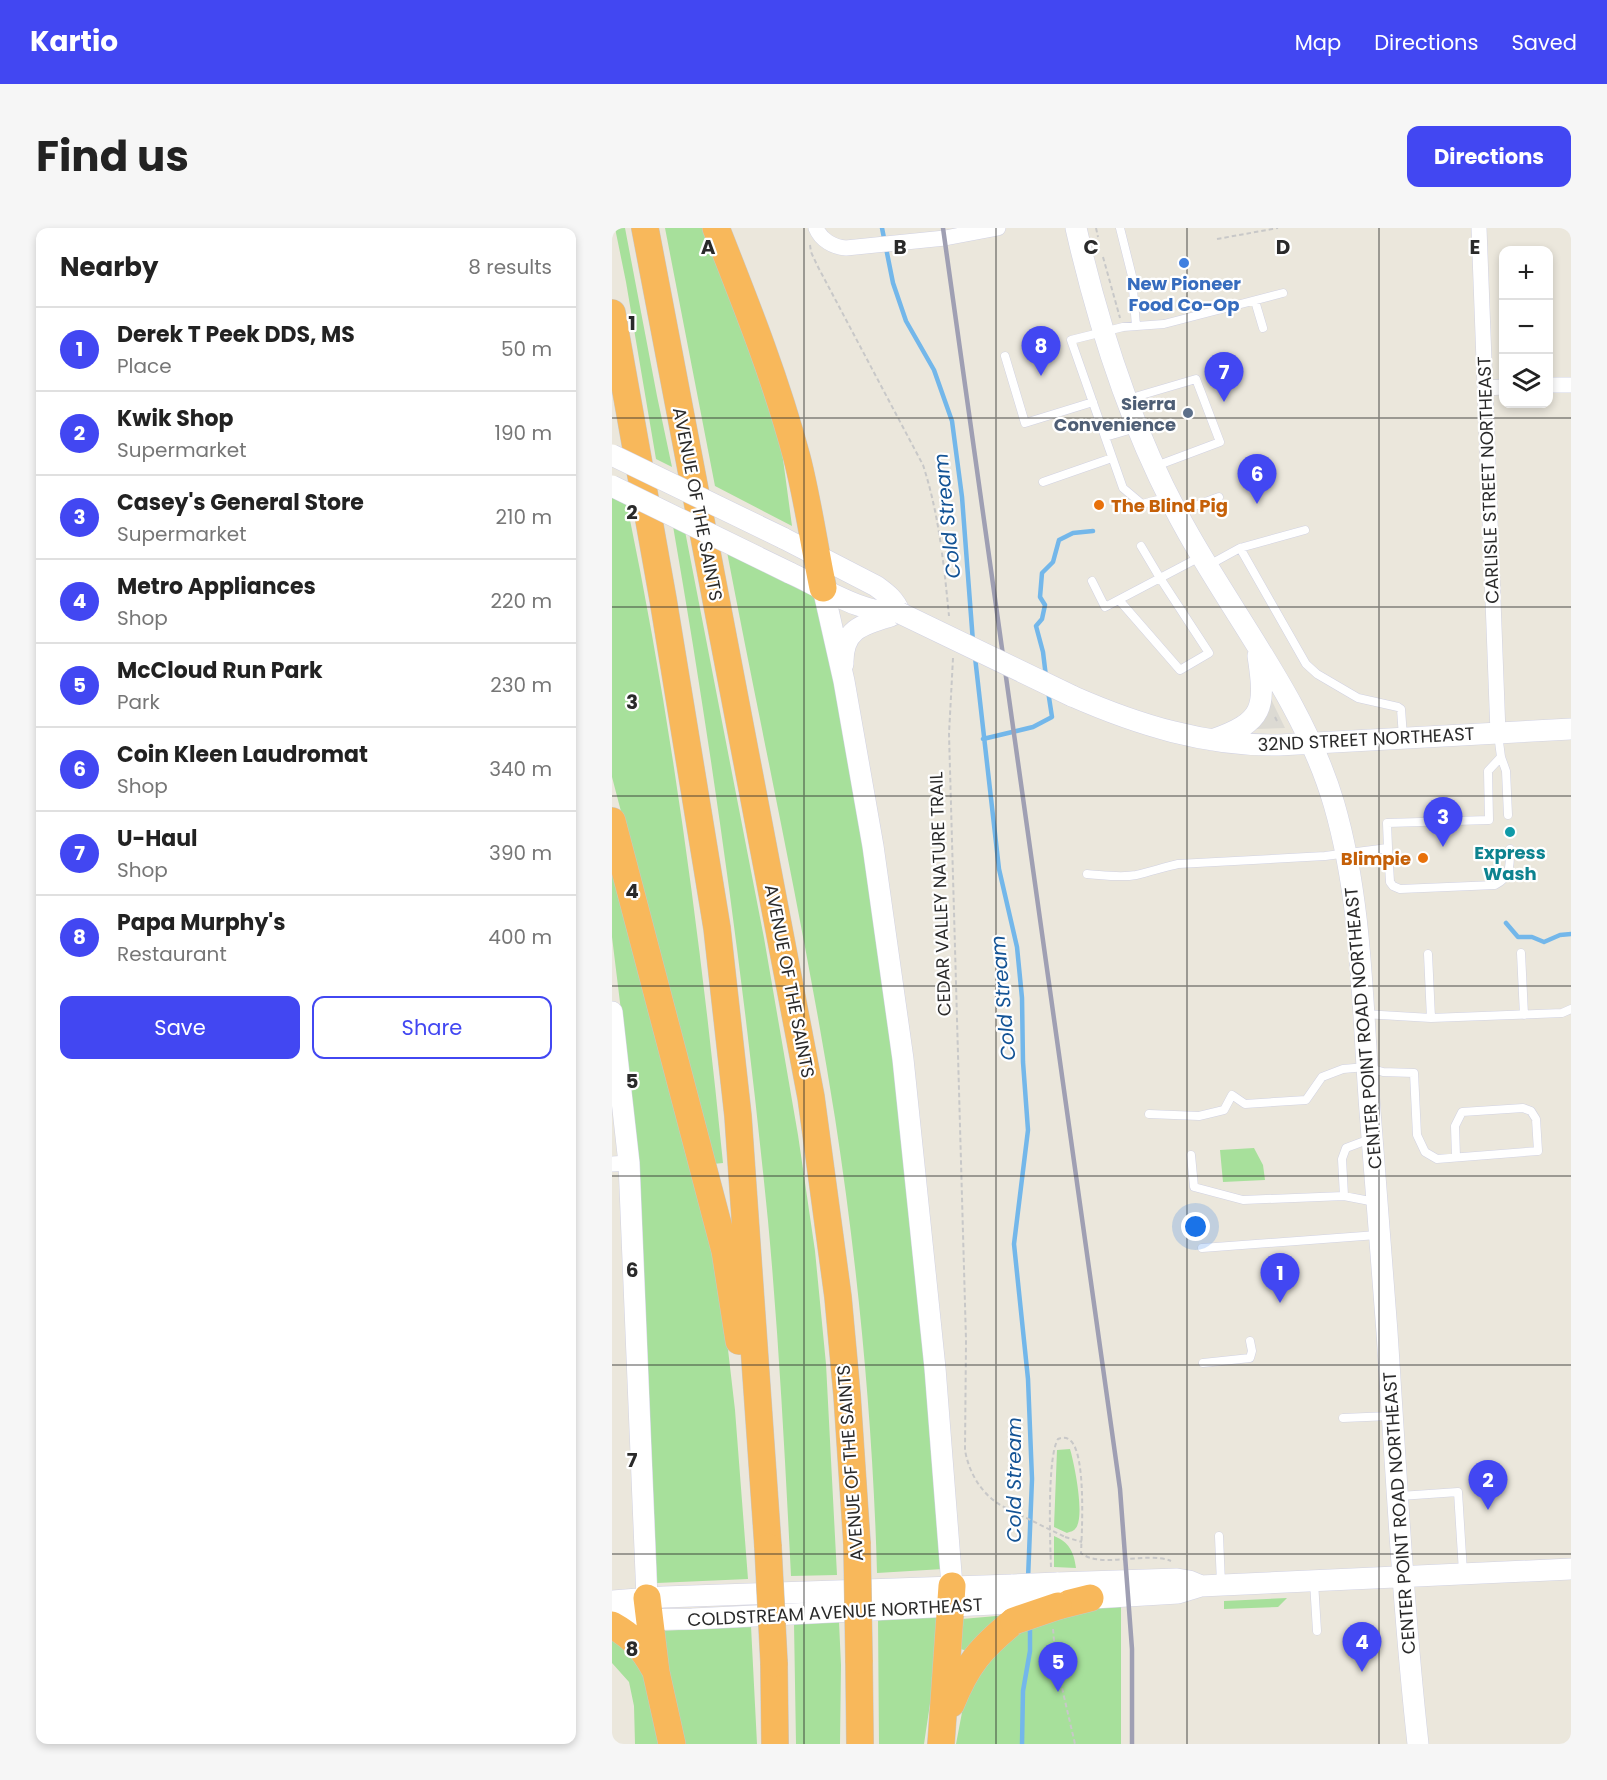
<!DOCTYPE html>
<html lang="en">
<head>
<meta charset="utf-8">
<style>
  :root { --surface:#fff; --page:#f6f6f6; --text:#222; --muted:#767676; --line:#e0e0e0; --accent:#4247f2 }
  body { margin:0; font-family:Poppins,sans-serif; background:var(--page); color:var(--text) }
  .controls { position:absolute; right:18px; top:18px; display:grid; overflow:hidden; border-radius:12px; box-shadow:0 3px 9px #0003 }
  .controls button { width:54px; height:54px; display:grid; place-items:center; padding:0; border:0; border-bottom:2px solid var(--line); background:var(--surface); color:var(--text); font:30px sans-serif }
  .you { position:absolute; left:584px; top:999px; width:21px; height:21px; margin:-15px; border:4px solid #fff; border-radius:50%; background:#1a73e8; box-shadow:0 0 0 9px #1a73e833 }
  .badge { display:grid; place-items:center; width:39px; height:39px; border-radius:50%; background:var(--accent); color:#fff; font-size:20px; font-weight:700 }
  .pin { position:absolute; translate:-50% -50px; filter:drop-shadow(0 2px 3px #0008) }
  .pin::after { content:''; position:absolute; top:32px; width:21px; height:18px; background:inherit; clip-path:polygon(0 0,100% 0,50% 100%) }
  .list { margin:0; padding:0; list-style:none }
  h2 { display:flex; justify-content:space-between; align-items:center; height:78px; margin:0; padding:0 24px; font-size:26px }
  h2 small { font-size:20px; font-weight:400; color:var(--muted) }
  .list li { display:grid; grid-template-columns:39px 1fr auto; gap:18px; align-items:center; box-sizing:border-box; height:84px; padding:0 24px; border-top:2px solid var(--line) }
  .list b { display:block; font-size:22px; white-space:nowrap }
  .list p { margin:0; font-size:20px; white-space:nowrap; color:var(--muted) }
  .list em { font-size:20px; font-style:normal; color:var(--muted) }
  .actions { display:flex; gap:12px; padding:18px 24px }
  .actions a { flex:1; padding:14px 0; border:2px solid var(--accent); border-radius:12px; text-align:center; font-size:21px; color:var(--accent) }
  .actions .main { background:var(--accent); color:#fff }
  .icon { flex:none; width:33px; height:33px; fill:none; stroke:currentColor; stroke-width:2; stroke-linecap:round; stroke-linejoin:round }
  .map { position:relative; flex:none; width:959px; height:1516px; overflow:hidden; border-radius:12px }
  header { display:flex; align-items:center; gap:36px; box-sizing:border-box; height:84px; padding:0 30px; background:var(--accent); color:#fff }
  header strong { font-size:28px }
  nav { display:flex; gap:33px; margin-inline-start:auto; font-size:21px }
  .intro { display:flex; align-items:center; justify-content:space-between; box-sizing:border-box; height:144px; padding:0 36px }
  h1 { margin:0; font-size:42px }
  .button { padding:15px 27px; border-radius:12px; background:var(--accent); color:#fff; font-size:21px; font-weight:700 }
  main { display:flex; gap:36px; padding:0 36px }
  aside { flex:1; background:var(--surface); border-radius:12px; box-shadow:0 3px 9px #0003 }
  .map>svg:first-child { display:block }
  .green { fill:#a7e09b }
  .plaza { fill:#dcdad3 }
  .lines { fill:none; stroke-linecap:round; stroke-linejoin:round }
  .stream { stroke:#73b7ea; stroke-width:4.5 }
  .lane-casing { stroke:#d1d2e2; stroke-width:9 }
  .street-casing { stroke:#d1d2e2; stroke-width:16 }
  .secondary-casing { stroke:#d1d2e2; stroke-width:22 }
  .highway-casing { stroke:#c8c8c8; stroke-width:28 }
  .path { stroke:#c8c8c8; stroke-width:2; stroke-dasharray:4.5 3; stroke-linecap:butt }
  .lane { stroke:#fff; stroke-width:8 }
  .street { stroke:#fff; stroke-width:15 }
  .secondary { stroke:#fff; stroke-width:21 }
  .highway { stroke:#f8b85b; stroke-width:27 }
  .rail { stroke:#9f9fb3; stroke-width:4.5 }
  .secondary-bridge-casing { stroke:#d1d2e2; stroke-width:22; stroke-linecap:butt }
  .highway-bridge-casing { stroke:#c8c8c8; stroke-width:28; stroke-linecap:butt }
  .path-bridge { stroke:#c8c8c8; stroke-width:2; stroke-dasharray:4.5 3; stroke-linecap:butt }
  .secondary-bridge { stroke:#fff; stroke-width:21 }
  .highway-bridge { stroke:#f8b85b; stroke-width:27 }
  .grid { fill:none; stroke:#2a2a2a; stroke-width:1.5; stroke-opacity:0.55 }
  .shop-dot { fill:#3f7fe0; stroke:#fff; stroke-width:2 }
  .service-dot { fill:#5c6f8a; stroke:#fff; stroke-width:2 }
  .food-dot { fill:#e8710a; stroke:#fff; stroke-width:2 }
  .culture-dot { fill:#0f9aa8; stroke:#fff; stroke-width:2 }
  .labels { text-anchor:middle; dominant-baseline:central; stroke-width:4.5; stroke-linejoin:round; paint-order:stroke }
  .shop-label { font-size:18px; font-weight:bold; fill:#366cbe; stroke:#fff }
  .service-label { font-size:18px; font-weight:bold; fill:#4e5e75; stroke:#fff; text-anchor:end }
  .street-label { font-size:18px; fill:#2a2a2a; stroke:#fff }
  .food-label { font-size:18px; font-weight:bold; fill:#c56008; stroke:#fff; text-anchor:start }
  .culture-label { font-size:18px; font-weight:bold; fill:#0d838f; stroke:#fff }
  .water-label { font-size:20px; font-style:italic; fill:#135395; stroke:#fff }
  .grid-label { font-size:20px; text-anchor:middle; font-weight:bold; fill:#2a2a2a; stroke:#fff; stroke-width:4.5; stroke-linejoin:round; paint-order:stroke }
</style>
</head>
<body>
<header>
<strong>Kartio</strong>
<nav><a>Map</a><a>Directions</a><a>Saved</a></nav>
</header>
<div class="intro"><h1>Find us</h1><a class="button">Directions</a></div>
<main>
<aside>
<h2>Nearby<small>8 results</small></h2>
<ul class="list">
<li><span class="badge">1</span><div><b>Derek T Peek DDS, MS</b><p>Place</p></div><em>50 m</em></li>
<li><span class="badge">2</span><div><b>Kwik Shop</b><p>Supermarket</p></div><em>190 m</em></li>
<li><span class="badge">3</span><div><b>Casey's General Store</b><p>Supermarket</p></div><em>210 m</em></li>
<li><span class="badge">4</span><div><b>Metro Appliances</b><p>Shop</p></div><em>220 m</em></li>
<li><span class="badge">5</span><div><b>McCloud Run Park</b><p>Park</p></div><em>230 m</em></li>
<li><span class="badge">6</span><div><b>Coin Kleen Laudromat</b><p>Shop</p></div><em>340 m</em></li>
<li><span class="badge">7</span><div><b>U-Haul</b><p>Shop</p></div><em>390 m</em></li>
<li><span class="badge">8</span><div><b>Papa Murphy's</b><p>Restaurant</p></div><em>400 m</em></li>
</ul>
<div class="actions"><a class="main">Save</a><a>Share</a></div>
</aside>
<div class="map">
<svg width="959" height="1516" viewBox="0 0 959 1516">
  <rect width="100%" height="100%" fill="#ebe7dc"/>
  <path class="green" d="M3 0H13L45 168 60 239 44 231 14 54Z
    M53 0H94L166 194 180 298 103 258Z
    M0 269 15 277C60 494 89 715 111 935L101 936 0 549Z
    M61 298 73 303 152 710 186 907 203 1023 214 1136 225 1347 179 1348C173 1230 167 1111 156 993 133 760 101 528 61 298Z
    M115 324 209 370C231 493 252 616 270 739 298 939 313 1140 331 1341L265 1345C261 1195 246 1039 223 890 193 701 151 513 115 324Z
    M0 625 83 935 112 1087 123 1182 136 1351 45 1355 28 959 22 889 0 709Z
    M642 920 651 937 653 952 611 954 608 922Z
    M458 1221C462 1234 474 1291 463 1301 462 1303 457 1304 455 1305L442 1299 445 1222Z
    M442 1308C457 1314 462 1324 464 1340L442 1339Z
    M675 1370 666 1379 612 1381V1373Z
    M509 1377V1516H344L351 1479 370 1438 397 1409 486 1378Z
    M396 1387 359 1424 345 1420 350 1391Z
    M324 1389 327 1390 328 1409 312 1516H267L266 1391Z
    M227 1394 229 1437 228 1516H184L182 1395Z
    M139 1398 145 1516H68L48 1403Z
    M0 1405 25 1425 50 1516H23L22 1478 17 1454 0 1435Z"/>
  <path class="plaza" d="M657 467 673 500 644 501Z"/>
  <g class="lines">
    <path class="stream" d="M270 0 281 55 294 93 322 142 340 193 350 269 361 414
      M363 429 387 641 405 719 410 770 411 834 416 902 402 1016 416 1151 420 1251 416 1351
      M434 449 431 424 424 398 430 391 433 377 428 369 430 345 441 334 447 312 461 305 481 303
      M371 511 421 499 440 489 436 463
      M894 695 906 709H920L932 714 948 707 959 706
      M410 1516 411 1463 418 1423V1398"/>
    <g class="lane-casing">
      <path id="lane" d="M508 0 520 48 524 98
        M643 73 651 100
        M393 128 413 195 481 174
        M516 171 584 151 608 214 544 238
        M493 209 524 200
        M431 254 500 230
        M554 270 530 276 511 260 459 112 511 99 552 96 671 65
        M566 284 607 269
        M628 320 694 436 705 446 746 470 786 479 789 481 791 509
        M597 337 628 320 693 302
        M480 353 493 379 588 329
        M507 372 568 442 597 425 548 350 529 318
        M886 506 889 529 894 543 896 587
        M776 620 775 595 877 592 876 543 889 529
        M475 646C491 647 508 650 524 647 538 644 552 639 566 636L713 628 776 620 778 654 781 658 788 661 883 657C899 649 898 637 898 621
        M909 725 912 787
        M816 726 819 790
        M752 786 819 790 950 785 959 781
        M537 886 587 888 612 882 620 867 633 876 694 872 710 849 731 841 754 839 771 844 802 845 805 907 813 924 825 931 926 923 924 891 919 883 911 880 850 884 843 898 844 929
        M579 927 582 959 631 972 732 968 763 974
        M732 968 730 931 734 920 758 911
        M590 1020 765 1007
        M591 1135 638 1130 640 1123 638 1113
        M731 1190 778 1188
        M788 1268 846 1264 851 1344
        M607 1308 609 1356
        M702 1354 705 1403"/>
    </g>
    <g class="street-casing">
      <path id="street" d="M204 0C209 12 221 19 234 20L333 10 386 0
        M867 0 886 505
        M936 157H959
        M873 160 891 159
        M0 936 17 935"/>
    </g>
    <g class="secondary-casing">
      <path id="secondary" d="M464 0C488 105 522 210 576 305 626 394 693 477 722 576 751 676 750 780 758 883 764 957 770 1031 775 1104 784 1242 791 1379 806 1516
        M171 310 264 358C275 366 283 372 288 385
        M178 345C211 360 252 387 288 385
        M211 360 232 453 261 618 291 831 323 1140 340 1358
        M231 436C230 401 251 396 279 388
        M460 468C526 497 594 518 667 517L959 501
        M600 512C652 494 654 480 646 428
        M0 784 17 935 35 1370
        M445 1355 565 1351 577 1353 589 1358
        M465 1371 566 1365 589 1358 959 1341
        M0 1373 52 1369 401 1357
        M0 1392 80 1391 401 1375"/>
    </g>
    <g class="highway-casing">
      <path id="highway" d="M33 0 199 869 226 1069 235 1167 245 1316
        M104 0C134 76 164 151 185 230 196 273 202 317 211 360
        M0 85 51 371 105 700 126 888 156 1319
        M0 593 113 1023 127 1113
        M35 1370 44 1444 60 1516
        M446 1378 478 1370
        M0 1397C20 1408 31 1420 42 1440
        M247 1432 248 1516
        M162 1435 163 1516
        M339 1476C355 1436 369 1420 402 1393
        M329 1516 340 1358"/>
    </g>
    <path class="path" d="M484 0 486 9
      M605 11 666 0
      M198 17 199 24 205 37 311 237C327 286 332 337 337 388
      M491 29 508 90
      M341 430 337 506 354 1112 353 1222C357 1246 371 1269 394 1280
      M663 489 666 495
      M453 1309 470 1314
      M439 1339C438 1314 435 1229 446 1211 451 1209 455 1209 459 1213 474 1228 470 1302 469 1325 488 1341 535 1323 559 1333
      M441 1401 444 1434 463 1516"/>
    <use href="#lane" class="lane"/>
    <use href="#street" class="street"/>
    <use href="#secondary" class="secondary"/>
    <use href="#highway" class="highway"/>
    <path class="rail" d="M331 0 508 1261 520 1421V1516"/>
    <g class="secondary-bridge-casing">
      <path id="secondary-bridge" d="M0 227 171 310
        M0 258 178 345
        M288 385 460 468
        M401 1357 445 1355
        M401 1375 443 1373"/>
    </g>
    <g class="highway-bridge-casing">
      <path id="highway-bridge" d="M245 1316 247 1432
        M156 1319 162 1435
        M402 1393 446 1378"/>
    </g>
    <path class="path-bridge" d="M394 1280 453 1309"/>
    <use href="#secondary-bridge" class="secondary-bridge"/>
    <use href="#highway-bridge" class="highway-bridge"/>
  </g>
  <path class="grid" d="M192 0V1516M384 0V1516M575 0V1516M767 0V1516M0 190H959M0 379H959M0 568H959M0 758H959M0 948H959M0 1137H959M0 1326H959"/>
  <circle class="shop-dot" cx="572" cy="35" r="6"/>
  <circle class="service-dot" cx="576" cy="185" r="6"/>
  <g class="food-dot">
    <circle cx="487" cy="277" r="6"/>
    <circle cx="811" cy="630" r="6"/>
  </g>
  <circle class="culture-dot" cx="898" cy="604" r="6"/>
  <g class="labels">
    <g class="shop-label">
      <text x="572" y="55">New Pioneer<tspan x="572" dy="21">Food Co-Op</tspan></text>
    </g>
    <g class="service-label">
      <text x="564" y="175">Sierra<tspan x="564" dy="21">Convenience</tspan></text>
    </g>
    <g class="street-label">
      <text transform="translate(876 252) rotate(-92)">CARLISLE STREET NORTHEAST</text>
      <text transform="translate(86 276) rotate(79)">AVENUE OF THE SAINTS</text>
      <text transform="translate(754 511) rotate(-3)">32ND STREET NORTHEAST</text>
      <text transform="translate(328 666) rotate(-92)">CEDAR VALLEY NATURE TRAIL</text>
      <text transform="translate(178 753) rotate(79)">AVENUE OF THE SAINTS</text>
      <text transform="translate(751 800) rotate(-95)">CENTER POINT ROAD NORTHEAST</text>
      <text transform="translate(238 1235) rotate(-94)">AVENUE OF THE SAINTS</text>
      <text transform="translate(787 1285) rotate(-94)">CENTER POINT ROAD NORTHEAST</text>
      <text transform="translate(223 1384) rotate(-3)">COLDSTREAM AVENUE NORTHEAST</text>
    </g>
    <g class="food-label">
      <text x="499" y="277">The Blind Pig</text>
      <text x="799" y="630" text-anchor="end">Blimpie</text>
    </g>
    <g class="culture-label">
      <text x="898" y="624">Express<tspan x="898" dy="21">Wash</tspan></text>
    </g>
    <g class="water-label">
      <text transform="translate(335 288) rotate(-96)">Cold Stream</text>
      <text transform="translate(391 770) rotate(-95)">Cold Stream</text>
      <text transform="translate(402 1252) rotate(-90)">Cold Stream</text>
    </g>
  </g>
  <g class="grid-label">
    <text x="96" y="26">A</text>
    <text x="288" y="26">B</text>
    <text x="479" y="26">C</text>
    <text x="671" y="26">D</text>
    <text x="863" y="26">E</text>
    <text x="20" y="102">1</text>
    <text x="20" y="291">2</text>
    <text x="20" y="481">3</text>
    <text x="20" y="670">4</text>
    <text x="20" y="860">5</text>
    <text x="20" y="1049">6</text>
    <text x="20" y="1239">7</text>
    <text x="20" y="1428">8</text>
  </g>
</svg>
<div class="controls">
<button>+</button>
<button>−</button>
<button><svg class="icon" aria-label="layers" viewBox="0 0 24 24"><path d="M12 4l9 5-9 5-9-5zM3 14l9 5 9-5"/></svg></button>
</div>
<div class="you"></div>
<div class="pin badge" style="left:668px;top:1075px">1</div>
<div class="pin badge" style="left:876px;top:1282px">2</div>
<div class="pin badge" style="left:831px;top:619px">3</div>
<div class="pin badge" style="left:750px;top:1444px">4</div>
<div class="pin badge" style="left:446px;top:1464px">5</div>
<div class="pin badge" style="left:645px;top:276px">6</div>
<div class="pin badge" style="left:612px;top:174px">7</div>
<div class="pin badge" style="left:429px;top:148px">8</div>
</div>
</main>
</body>
</html>
